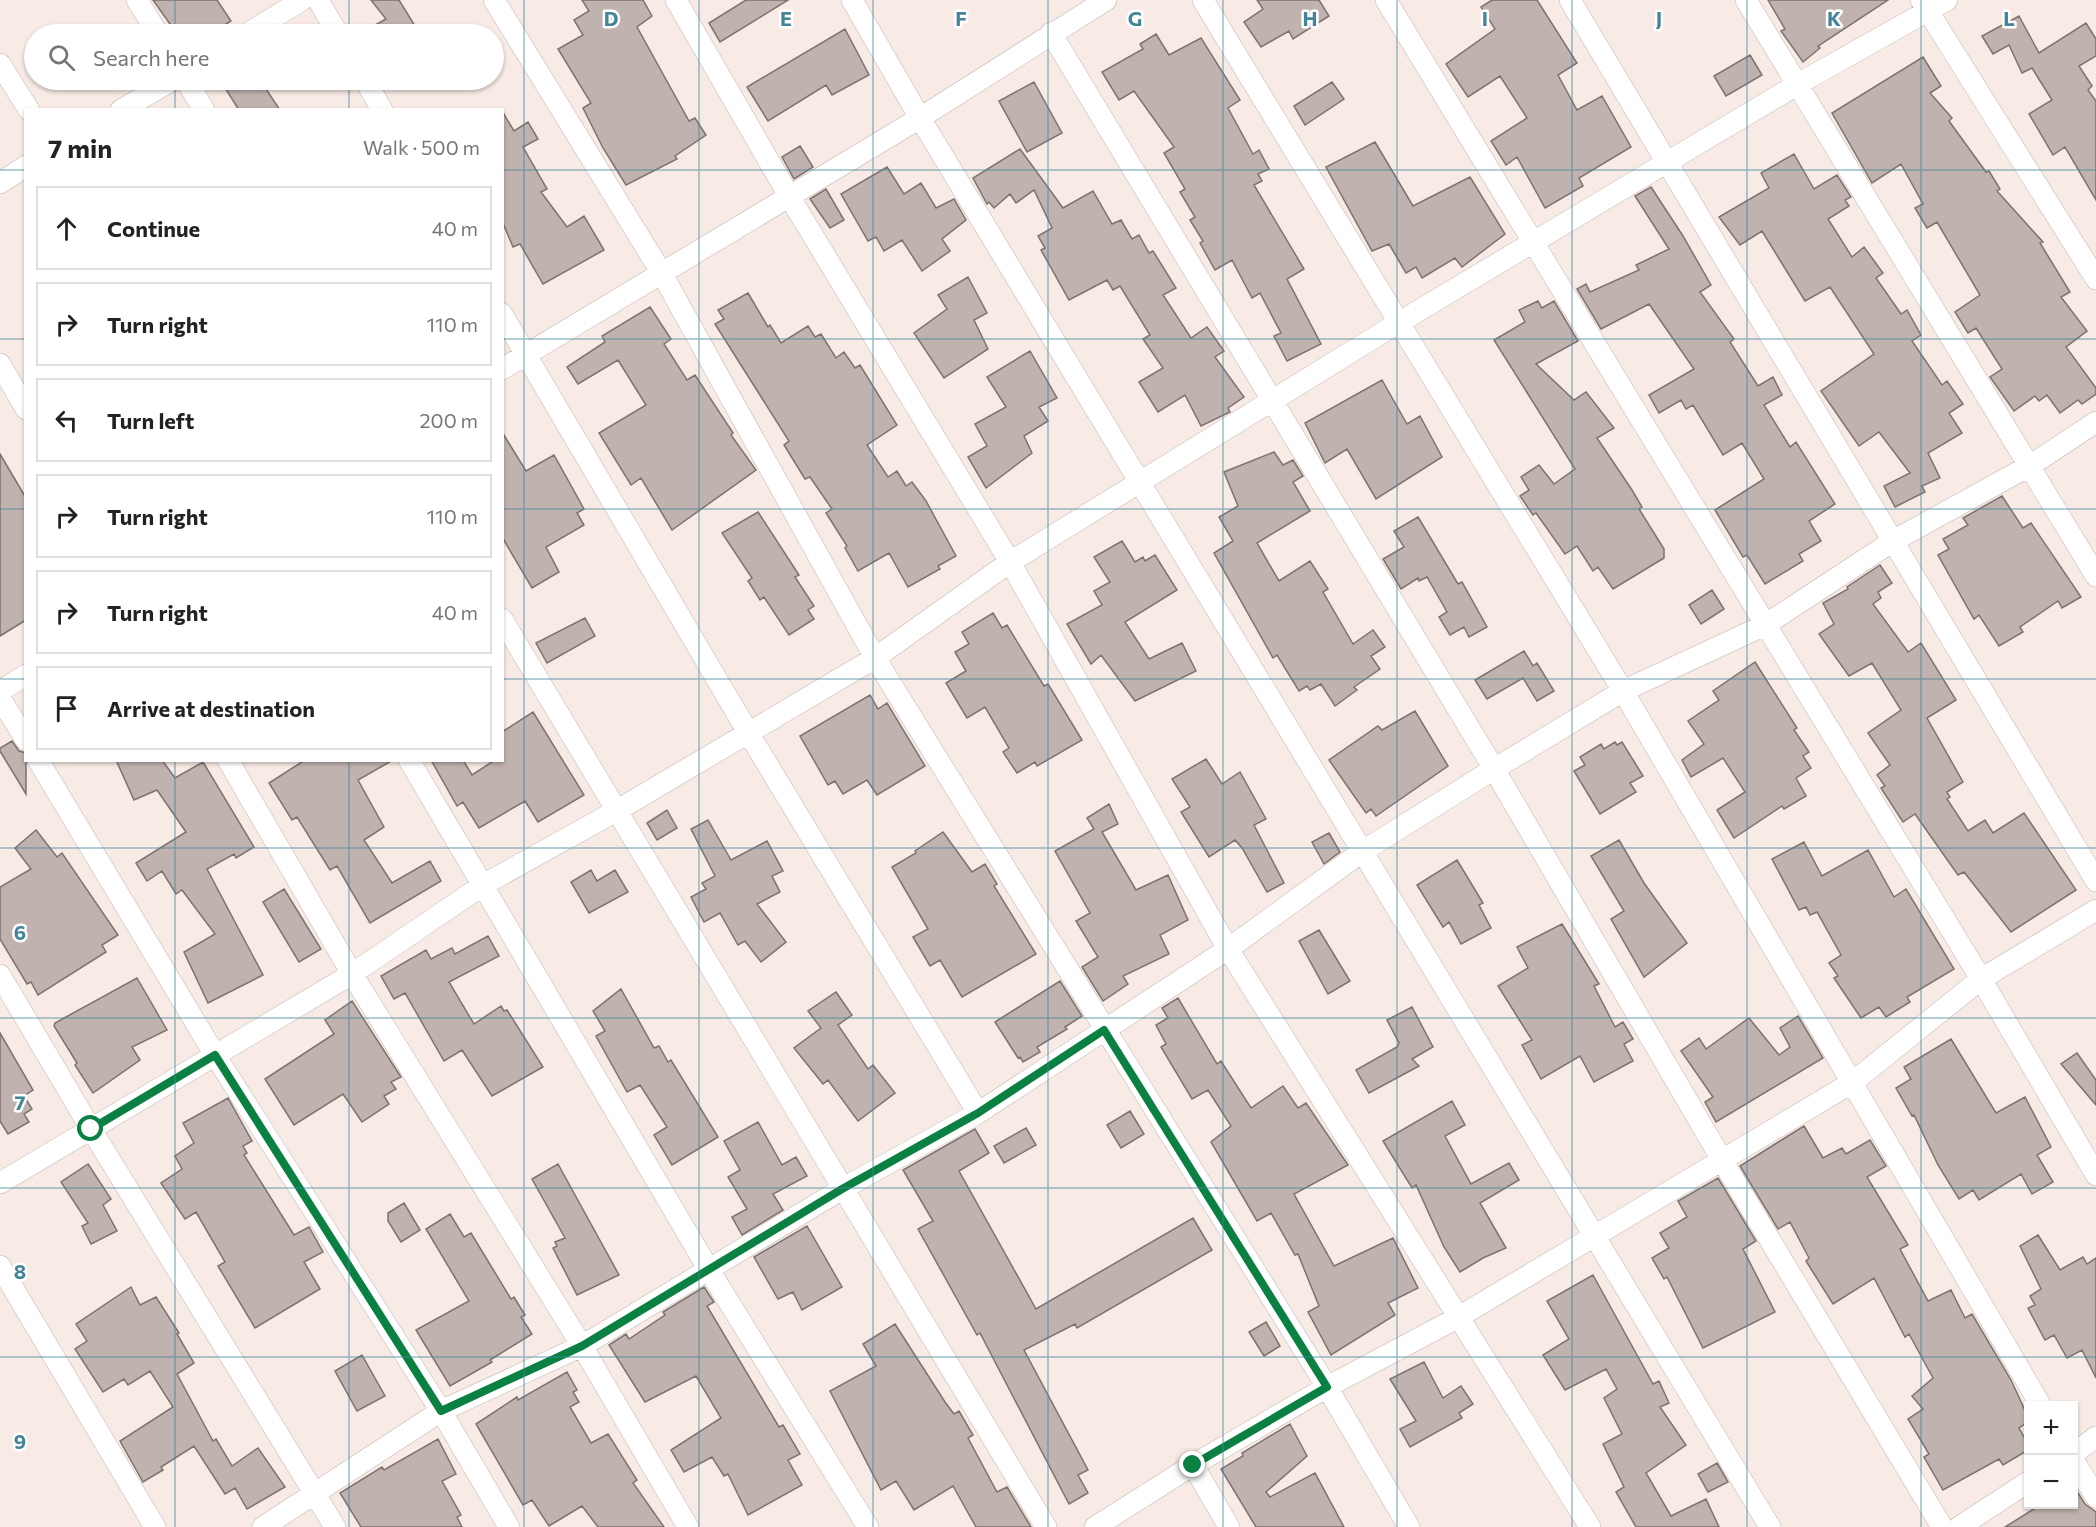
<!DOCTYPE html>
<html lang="en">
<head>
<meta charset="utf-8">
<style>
  :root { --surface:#fff; --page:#f2f2f2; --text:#222; --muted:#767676; --line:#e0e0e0 }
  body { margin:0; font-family:Commissioner,sans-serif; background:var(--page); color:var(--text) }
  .controls { position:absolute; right:18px; bottom:18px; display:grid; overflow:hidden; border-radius:0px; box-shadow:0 2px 4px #0004 }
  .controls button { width:54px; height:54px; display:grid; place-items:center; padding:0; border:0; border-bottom:2px solid var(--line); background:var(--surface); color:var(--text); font:30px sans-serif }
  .stop { position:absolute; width:18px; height:18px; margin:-14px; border:4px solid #0b8043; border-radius:50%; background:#fff }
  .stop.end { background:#0b8043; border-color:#fff; box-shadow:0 2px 6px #0008 }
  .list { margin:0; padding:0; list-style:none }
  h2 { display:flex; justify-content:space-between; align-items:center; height:78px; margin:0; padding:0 24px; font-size:26px }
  h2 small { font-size:20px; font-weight:400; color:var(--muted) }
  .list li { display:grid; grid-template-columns:39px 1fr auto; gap:18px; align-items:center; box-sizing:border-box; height:84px; margin:0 12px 12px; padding:0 12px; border:2px solid var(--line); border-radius:0px }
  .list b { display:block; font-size:22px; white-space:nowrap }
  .list em { font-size:20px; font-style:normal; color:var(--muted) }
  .icon { flex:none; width:33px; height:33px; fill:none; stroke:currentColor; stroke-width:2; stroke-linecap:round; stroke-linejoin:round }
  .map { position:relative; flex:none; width:2096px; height:1527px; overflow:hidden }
  .search { position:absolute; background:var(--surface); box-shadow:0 2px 4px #0004; left:24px; top:24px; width:480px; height:66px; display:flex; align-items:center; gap:15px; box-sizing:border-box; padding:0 21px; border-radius:33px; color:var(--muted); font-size:22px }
  .panel { position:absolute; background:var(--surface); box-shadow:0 2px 4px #0004; left:24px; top:108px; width:480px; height:654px; border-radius:0px }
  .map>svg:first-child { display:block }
  .building { fill:#c0b2ae; stroke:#7e726e; stroke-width:1.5 }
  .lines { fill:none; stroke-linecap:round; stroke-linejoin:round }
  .street-casing { stroke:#c3b5b0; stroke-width:22 }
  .street { stroke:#fff; stroke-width:21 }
  .route { stroke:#0b8043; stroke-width:8 }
  .grid { fill:none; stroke:#458599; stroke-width:1.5; stroke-opacity:0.55 }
  .grid-label { font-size:20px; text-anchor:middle; font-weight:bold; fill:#458599; stroke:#fff; stroke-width:5; stroke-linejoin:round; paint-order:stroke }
</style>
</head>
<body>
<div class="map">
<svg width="2096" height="1527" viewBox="0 0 2096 1527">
  <rect width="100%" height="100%" fill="#f8eae5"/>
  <path class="building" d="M153 0H217L231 21 210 34H177Z
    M371 0H399L420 34H359L386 19Z
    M582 0H643L652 16 637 27 689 121 695 118 706 135 675 156 677 159 626 185 603 148 583 108 591 103 558 49 583 35 574 20 589 11Z
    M746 0H788L720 42 709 23Z
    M1257 0H1319L1329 16 1293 39 1289 31 1261 47 1244 22 1263 9Z
    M1492 0H1537L1577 63 1558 75 1577 110 1602 96 1631 147 1579 178 1583 186 1545 208 1517 157 1506 165 1491 141 1527 118 1500 76 1468 97 1446 64 1495 29 1481 7Z
    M1768 0H1888L1818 46 1820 48 1803 62 1781 31 1785 29Z
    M2019 16 2039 53 2086 23 2096 39V56L2079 66 2092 86 2088 90 2096 101V200L2065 147 2053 155 2029 114 2052 100 2032 68 2022 73 2009 45 1993 54 1982 36Z
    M845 29 869 75 832 95 826 85 768 121 747 87Z
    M1156 34 1169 55 1201 38 1240 100 1228 108 1253 154 1259 150 1269 169 1258 174 1262 181 1254 185 1304 269 1287 279 1321 344 1287 361 1274 336 1281 333 1260 293 1252 298 1232 260 1215 270 1200 243 1203 241 1190 220 1195 217 1180 192 1185 189 1164 153 1174 147 1134 91 1119 100 1102 72 1143 49 1140 44Z
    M1750 55 1762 75 1726 96 1714 76Z
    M1923 57 1941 86 1930 93 1952 118 1949 121 1986 172 1989 171 2000 189 1997 191 2043 242 2040 243 2070 292 2061 297 2087 331 2066 347 2096 388V394L2082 404 2078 400 2060 413 2047 395 2039 401 2035 396 2014 411 1990 377 2002 369 1976 328 1968 333 1955 312 1980 295 1937 222 1927 228 1915 208 1923 204 1901 164 1872 183 1832 113Z
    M220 80H260L280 110H239Z
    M1034 82 1062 133 1027 152 999 101Z
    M1332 82 1344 99 1305 125 1294 106Z
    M502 111 514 131 528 122 538 139 523 147 547 189 541 192 567 227 584 216 604 250 543 284 520 244 513 247 502 221Z
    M1375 142 1413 206 1470 177 1505 234 1462 267 1455 258 1422 278 1416 267 1406 273 1389 244 1372 251 1326 167Z
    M800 146 813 167 794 179 782 157Z
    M1020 149 1063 208 1093 191 1112 224 1121 220 1132 239 1139 235 1149 253 1153 251 1176 288 1163 295 1191 338 1207 327 1224 351 1215 357 1244 397 1228 408 1230 412 1201 426 1185 395 1158 412 1139 382 1163 368 1143 339 1150 335 1120 286 1113 290 1107 280 1069 300 1041 250 1045 248 1038 236 1052 228 1034 190 1016 203 1010 194 994 208 989 202 987 204 973 178Z
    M1794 154 1814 189 1837 175 1851 197 1845 200 1849 206 1828 219 1852 257 1864 247 1883 273 1876 278 1901 314 1907 310 1921 335 1912 341 1942 385 1947 381 1963 404 1949 413 1962 433 1928 453 1940 478 1922 486 1925 492 1895 507 1884 486 1910 473 1879 432 1859 446 1821 391 1874 354 1830 287 1805 301 1762 231 1740 245 1719 217 1769 188 1761 173Z
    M887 167 904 194 921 183 936 208 954 199 966 220 942 239 950 251 922 271 902 240 884 251 876 237 868 241 841 194Z
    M1651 187 1683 236 1711 285 1700 292 1734 339 1730 342 1758 386 1773 377 1782 395 1764 405 1790 447 1796 442 1835 504 1809 521 1821 541 1799 554 1803 561 1765 584 1747 555 1743 557 1715 510 1764 479 1742 443 1723 455 1693 405 1686 409 1681 400 1659 413 1649 395 1694 369 1649 304 1601 329 1577 289 1586 284 1590 292 1639 270 1636 265 1669 249 1635 196Z
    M826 189 844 220 830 228 810 199Z
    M968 277 987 313 974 320 988 349 944 378 914 333 947 309 938 295Z
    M748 293 768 327 770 325 781 343 808 326 815 337 821 334 836 358 844 352 855 368 860 365 897 425 867 445 888 477 897 471 906 486 912 482 926 501 956 556 938 566 940 569 908 587 889 553 858 571 845 548 847 546 826 513 832 509 810 477 805 479 784 445 789 441 715 324 724 319 718 310Z
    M1538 301 1542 308 1554 301 1578 341 1536 364 1574 400 1586 392 1614 428 1597 438 1632 490 1642 507 1639 509 1664 549V558L1613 589 1598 567 1593 571 1577 546 1565 554 1536 513 1533 515 1520 496 1529 490 1521 477 1539 465 1554 484 1575 469 1494 340 1525 322 1519 310Z
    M650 307 671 339 664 344 687 380 695 375 733 433 731 435 756 470 672 530 641 478 631 485 599 433 646 405 618 360 578 384 567 367 605 342 602 336Z
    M1030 351 1057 398 1039 407 1048 421 1024 436 1032 453 986 488 968 457 987 446 975 424 1006 407 987 377Z
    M1382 380 1407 424 1420 416 1442 457 1376 499 1347 449 1325 463 1305 423Z
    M502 432 526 471 554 455 584 509 577 513 584 525 546 547 559 572 532 588 502 537Z
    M1274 452 1283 465 1293 460 1303 476 1293 482 1310 511 1257 543 1279 581 1310 561 1328 589 1323 592 1353 644 1373 630 1385 647 1371 656 1380 669 1354 687 1357 690 1335 706 1321 684 1310 690 1307 686 1299 691 1277 655 1273 658 1214 553 1233 541 1219 517 1238 506 1224 472Z
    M0 454 26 498V620L0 636Z
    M2002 496 2023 528 2031 523 2081 597 2062 608 2058 601 2020 627 2023 632 1999 646 1979 615 1974 619 1938 555 1949 549 1943 539 1968 525 1963 518Z
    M758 512 799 575 795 577 814 606 808 610 814 619 789 635 764 597 760 600 748 581 752 578 722 533Z
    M1418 517 1458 584 1462 582 1487 627 1469 637 1464 627 1450 635 1439 617 1447 612 1427 577 1419 581 1418 578 1401 589 1383 559 1404 547 1394 531Z
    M1122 541 1135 562 1143 557 1145 561 1155 555 1177 590 1125 622 1149 659 1182 643 1196 671 1135 701 1101 655 1091 664 1067 624 1102 605 1094 591 1110 582 1094 557Z
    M1880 565 1892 583 1878 592 1881 598 1873 604 1908 652 1921 643 1956 700 1927 718 1963 782 1947 792 1950 797 1947 799 1968 831 1985 820 1993 833 2024 813 2076 890 2011 932 1964 872 1958 875 1915 814 1903 822 1881 788 1885 786 1877 775 1890 765 1868 733 1901 710 1872 663 1849 676 1819 634 1834 624 1823 603 1848 589 1847 587Z
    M1712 590 1724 609 1701 624 1689 605Z
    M993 613 1002 628 1007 625 1044 686 1048 684 1082 740 1037 766 1035 762 1017 773 1003 752 1009 748 985 707 967 718 946 683 966 671 955 652 969 644 962 632Z
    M585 618 595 636 547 663 536 643Z
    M1524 651 1533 666 1537 663 1554 691 1537 701 1523 678 1487 699 1475 680Z
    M1755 662 1797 728 1794 730 1809 752 1803 756 1811 768 1796 778 1806 796 1784 809 1782 806 1734 838 1717 810 1745 792 1723 758 1691 777 1682 760 1704 744 1688 721 1719 700 1713 691Z
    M870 695 878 709 887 703 925 766 877 795 867 780 843 794 835 781 828 785 800 736Z
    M1415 711 1448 766 1376 816 1371 809 1366 813 1329 760 1378 726 1382 730Z
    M533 712 584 795 538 822 525 801 479 828 463 802 457 806 431 760H463L472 775 495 760H502V732Z
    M12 741 19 751 26 753V794L0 751V748Z
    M1615 742 1617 745 1622 742 1643 776 1630 783 1636 792 1600 814 1574 771 1585 765 1580 757 1601 744 1604 749Z
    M1206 759 1222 784 1240 772 1266 819 1254 825 1284 883 1267 892 1242 848 1235 840 1209 857 1181 812 1190 807 1172 779Z
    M116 760H162L175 778 203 762 254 847 236 858 234 854 207 869 263 975 208 1003 184 952 215 934 182 890 176 894 162 871 147 881 136 863 186 832 157 790 134 800Z
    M305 760H393L358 780 384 827 364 840 392 883 430 861 441 881 370 923 337 866 330 870 297 817 292 820 269 783Z
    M1109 804 1118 824 1102 832 1136 890 1168 875 1188 920 1160 935 1169 954 1123 976 1128 984 1103 1001 1082 967 1098 957 1076 921 1090 913 1055 851 1094 829 1087 818Z
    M667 810 677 828 657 840 647 823Z
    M708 820 731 860 767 841 783 871 772 876 780 892 757 904 786 942 761 962 745 941 738 945 720 913 704 922 691 897 706 889 702 883 715 876 691 829Z
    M36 830 57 857 62 853 118 935 102 945 106 952 38 995 31 982 27 984 0 939V887L31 869 15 848Z
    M943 832 972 872 985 864 997 884 994 886 1036 954 962 997 940 960 930 966 913 937 928 929 892 867 916 853 915 851Z
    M1329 833 1340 852 1324 864 1312 842Z
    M1619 840 1644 883 1687 943 1644 977 1611 919 1624 911 1591 856Z
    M1804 842 1822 876 1868 850 1894 897 1906 889 1954 969 1907 997 1910 1002 1886 1017 1879 1007 1861 1018 1834 978 1838 976 1829 963 1841 955 1817 912 1810 915 1806 907 1799 910 1772 859Z
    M1457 860 1483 903 1479 905 1491 928 1461 944 1449 922 1443 927 1417 885Z
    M591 870 597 881 615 870 628 892 589 913 571 882Z
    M284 889 321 949 299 962 263 902Z
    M1562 924 1599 984 1594 986 1615 1027 1623 1022 1633 1039 1624 1044 1633 1061 1594 1082 1580 1056 1541 1079 1522 1045 1532 1040 1498 986 1528 968 1517 947Z
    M1319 930 1350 981 1328 994 1299 941Z
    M488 936 499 956 449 982 474 1024 501 1006 504 1011 507 1010 543 1067 492 1096 462 1050 444 1061 405 993 394 999 381 976 426 950 431 959 452 948 455 954Z
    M137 978 167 1030 132 1047 140 1060 93 1093 75 1065 77 1063 54 1026 55 1023Z
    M1060 981 1082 1016 1065 1027 1067 1029 1037 1047 1040 1052 1023 1062 1020 1057 1018 1058 995 1022Z
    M621 989 654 1048 659 1046 668 1062 671 1060 718 1137 672 1165 654 1135 667 1127 640 1085 627 1092 596 1036 605 1031 593 1011Z
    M836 992 852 1015 838 1025 868 1069 873 1065 895 1093 858 1121 828 1080 823 1084 794 1048 821 1028 808 1011Z
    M1178 998 1217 1064 1221 1061 1251 1108 1283 1086 1298 1108 1306 1103 1348 1165 1294 1194 1334 1266 1393 1238 1418 1288 1388 1303 1395 1315 1331 1355 1308 1312 1319 1306 1298 1254 1295 1255 1271 1213 1257 1221 1211 1142 1231 1126 1208 1090 1192 1099 1161 1047 1166 1044 1156 1025 1168 1018 1162 1008Z
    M352 1001 401 1077 391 1082 396 1089 384 1096 389 1104 362 1122 343 1094 294 1125 265 1079 334 1034 325 1020Z
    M1412 1007 1433 1047 1412 1059 1419 1066 1369 1093 1356 1070 1397 1047 1399 1043 1387 1020Z
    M1798 1016 1823 1058 1716 1122 1705 1102 1713 1097 1681 1051 1699 1038 1706 1049 1749 1018 1779 1055 1790 1047 1780 1028Z
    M0 1033 33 1090 24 1096 32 1109 24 1114 29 1122 8 1134 0 1121Z
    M1951 1039 1996 1113 2025 1097 2051 1147 2037 1155 2053 1182 2032 1194 2021 1174 1979 1200 1973 1190 1959 1199 1938 1165 1914 1115 1912 1116 1896 1088 1911 1079 1904 1067Z
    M2077 1053 2096 1080V1105L2061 1064Z
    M228 1098 252 1141 243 1146 247 1153 244 1155 294 1235 309 1227 323 1252 304 1262 320 1289 255 1328 218 1266 225 1262 196 1212 185 1219 161 1183 182 1169 175 1156 194 1143 183 1123Z
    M1452 1101 1465 1125 1445 1136 1471 1184 1509 1163 1519 1180 1480 1203 1506 1248 1483 1258 1460 1272 1444 1247 1416 1185 1412 1188 1383 1141Z
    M1130 1111 1144 1134 1121 1148 1107 1125Z
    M758 1122 782 1165 796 1157 807 1176 773 1194 783 1210 742 1235 732 1217 747 1209 728 1177 740 1170 724 1141Z
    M1804 1126 1823 1158 1842 1148 1846 1154 1870 1140 1886 1166 1867 1177 1908 1245 1900 1249 1928 1301 1951 1290 1965 1318 1972 1314 2011 1380 2028 1417V1422L2019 1428 2028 1444V1450L2003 1465 1999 1459 1943 1490 1924 1457 1929 1454 1908 1419 1923 1409 1912 1396 1933 1378 1909 1334 1905 1337 1874 1278 1833 1304 1806 1261 1809 1258 1790 1222 1778 1229 1740 1166Z
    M1026 1128 1036 1145 1004 1163 994 1146Z
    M975 1129 989 1153 959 1171 1036 1309 1193 1218 1212 1250 1077 1328 1075 1324 1024 1350 1088 1470 1078 1475 1088 1493 1069 1504 980 1333 977 1335 918 1229 933 1221 903 1170Z
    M88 1164 111 1199 103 1205 117 1231 91 1244 82 1226 88 1223 61 1182Z
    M558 1164 619 1275 577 1295 553 1248 557 1246 555 1242 565 1238 532 1179Z
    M1718 1178 1756 1241 1743 1249 1775 1312 1703 1348 1667 1277 1664 1279 1652 1258 1669 1248 1660 1233 1687 1217 1678 1201Z
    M404 1203 420 1230 401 1242 388 1221V1213Z
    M450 1214 464 1237 471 1233 511 1299 514 1297 525 1315 521 1317 532 1334 490 1360 492 1362 450 1386 416 1330 469 1301 426 1229Z
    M807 1226 842 1287 802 1310 793 1292 778 1299 754 1257Z
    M2038 1235 2060 1270 2083 1257 2087 1264 2096 1258V1378L2082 1350 2067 1358 2054 1335 2045 1340 2028 1308 2035 1305 2030 1296 2041 1289 2020 1246Z
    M1593 1275 1653 1384 1659 1381 1669 1403 1660 1407 1686 1445 1646 1473 1671 1516 1706 1499 1719 1527H1636L1616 1492 1624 1487 1603 1444 1622 1434 1604 1398 1617 1389 1606 1369 1565 1390 1543 1355 1569 1339 1547 1301Z
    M131 1287 140 1305 156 1297 179 1333 177 1334 194 1363 177 1374 213 1441 216 1439 232 1466 258 1448 285 1487 247 1509 235 1488 225 1494 194 1446 161 1467 163 1470 143 1482 120 1441 173 1407 150 1371 128 1385 124 1379 103 1392 75 1349 87 1341 76 1324Z
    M704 1287 714 1302 707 1306 779 1427 783 1425 800 1454 788 1460 802 1485 748 1515 728 1474 724 1476 712 1457 684 1472 671 1450 721 1418 696 1376 645 1402 609 1345 626 1334 629 1339 665 1315 663 1312Z
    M1266 1322 1280 1346 1264 1356 1249 1332Z
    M895 1324 945 1402 954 1414 959 1411 973 1435 968 1438 997 1492 1007 1487 1031 1527H976L953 1486 914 1510 896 1481 881 1490 830 1391 876 1366 863 1344Z
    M362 1355 385 1396 357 1411 335 1371Z
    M1424 1362 1443 1398 1461 1386 1473 1404 1459 1413 1462 1418 1410 1447 1400 1429 1416 1421 1390 1379Z
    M567 1372 577 1390 573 1392 579 1402 570 1407 591 1443 608 1434 637 1480 633 1483 664 1527H598L582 1506 549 1526 532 1500 523 1505 476 1424 517 1397 518 1400Z
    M1290 1424 1307 1456 1266 1492 1270 1497 1315 1473 1344 1527H1256L1221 1469 1243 1456 1242 1453Z
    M438 1439 456 1474 442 1481 461 1515 457 1517 462 1527H361L340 1493 382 1467 384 1470Z
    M1717 1463 1728 1482 1708 1492 1698 1474Z
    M2073 1485 2085 1504 2096 1512V1527H2005L2042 1504H2073Z"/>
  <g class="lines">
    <g class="street-casing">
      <path id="street" d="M137 0 158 34
        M318 0 338 34
        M494 0 661 272 875 658 1327 1387 1409 1527
        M676 0 789 196 1010 562 1228 949 1590 1527
        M852 0 920 118 1770 1527
        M1203 0 1623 691 2041 1406
        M1386 0 1981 979 2096 1175
        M1570 0 2096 881
        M1746 0 2096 576
        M1921 0 2096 279
        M1051 33 1494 769 1722 1160 1942 1527
        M247 34 302 0
        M0 64 29 110
        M186 80 204 110
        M365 80 382 110
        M121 110 173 80
        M0 183 26 166
        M502 314 749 734 978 1113
        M0 364 26 409
        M502 369 920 118 1106 0
        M502 619 1046 1527
        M0 691 26 675
        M0 698 26 740
        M38 760 215 1055 441 1411 509 1527
        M228 760 352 974 582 1346 688 1527
        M409 760 709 1270 868 1527
        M0 975 91 1129 335 1527
        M0 1183 352 974 483 885 616 811 875 658 1010 562 1398 323 1798 84 1947 0
        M0 1266 155 1527
        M2074 1453 2096 1437
        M2074 1461 2096 1497
        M1193 1465 1229 1527
        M263 1527 441 1411 582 1346 842 1189 978 1113 1228 949 1363 851 1494 769 1623 691 1765 625 1893 541 2031 465 2096 422
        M1095 1527 1193 1465 1327 1387 1457 1318 1853 1082 1981 979 2096 910
        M1959 1527 2028 1482"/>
    </g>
    <use href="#street" class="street"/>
  </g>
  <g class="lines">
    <path class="route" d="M91 1129 215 1055 441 1411 582 1346 842 1189 978 1113 1104 1030 1327 1387 1193 1465"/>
  </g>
  <path class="grid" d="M175 0V34M349 0V34M524 0V1527M699 0V1527M873 0V1527M1048 0V1527M1223 0V1527M1397 0V1527M1572 0V1527M1747 0V1527M1921 0V1527M175 80V110M349 80V110M0 170H26M502 170H2096M0 339H26M502 339H2096M0 509H26M502 509H2096M0 679H26M502 679H2096M175 760V1527M349 760V1527M0 848H2096M0 1018H2096M0 1188H2096M0 1357H2096"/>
  <g class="grid-label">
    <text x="611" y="26">D</text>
    <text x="786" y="26">E</text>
    <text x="961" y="26">F</text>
    <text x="1135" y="26">G</text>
    <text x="1310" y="26">H</text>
    <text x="1485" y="26">I</text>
    <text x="1659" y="26">J</text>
    <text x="1834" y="26">K</text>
    <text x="2009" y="26">L</text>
    <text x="20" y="940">6</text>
    <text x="20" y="1110">7</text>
    <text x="20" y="1279">8</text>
    <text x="20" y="1449">9</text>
  </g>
</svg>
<div class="controls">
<button>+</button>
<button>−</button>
</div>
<div class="stop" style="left:91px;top:1129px"></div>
<div class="stop end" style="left:1193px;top:1465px"></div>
<div class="search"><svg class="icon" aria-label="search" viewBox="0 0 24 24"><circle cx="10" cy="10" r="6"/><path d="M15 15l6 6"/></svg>Search here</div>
<section class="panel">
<h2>7 min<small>Walk · 500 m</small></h2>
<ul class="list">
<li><svg class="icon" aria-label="ahead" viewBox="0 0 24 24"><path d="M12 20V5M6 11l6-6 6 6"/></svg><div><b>Continue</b></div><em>40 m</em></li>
<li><svg class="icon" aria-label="right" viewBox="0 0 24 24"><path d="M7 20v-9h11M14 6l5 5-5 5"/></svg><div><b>Turn right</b></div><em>110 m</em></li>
<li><svg class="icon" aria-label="left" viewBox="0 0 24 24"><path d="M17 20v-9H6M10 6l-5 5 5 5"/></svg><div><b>Turn left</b></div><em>200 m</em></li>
<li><svg class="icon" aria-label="right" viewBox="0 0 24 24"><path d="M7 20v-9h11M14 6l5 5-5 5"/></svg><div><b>Turn right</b></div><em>110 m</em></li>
<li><svg class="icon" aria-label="right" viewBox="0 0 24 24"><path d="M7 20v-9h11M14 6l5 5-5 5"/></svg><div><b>Turn right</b></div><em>40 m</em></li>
<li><svg class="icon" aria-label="arrive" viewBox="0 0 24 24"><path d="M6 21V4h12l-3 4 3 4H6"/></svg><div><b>Arrive at destination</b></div></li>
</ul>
</section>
</div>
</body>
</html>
